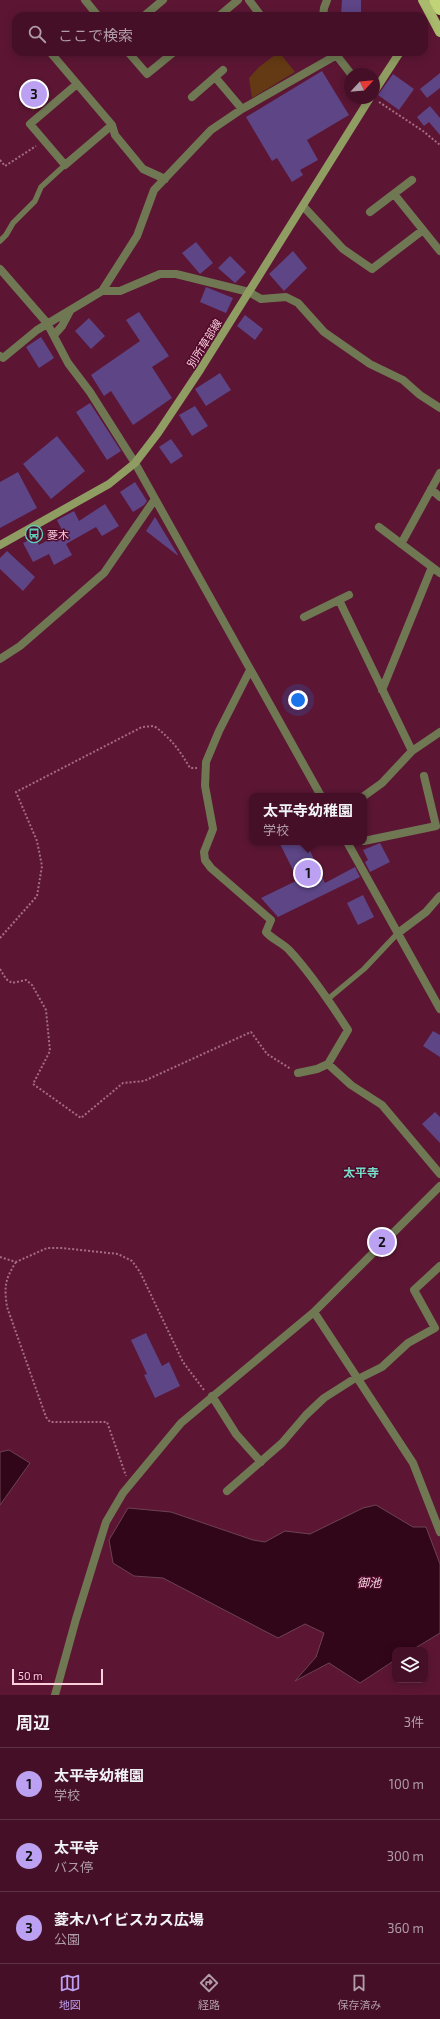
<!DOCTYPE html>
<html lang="ja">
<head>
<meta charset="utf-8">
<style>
  :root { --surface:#451027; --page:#4f1e33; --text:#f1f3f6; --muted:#b09da7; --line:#5d3044; --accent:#bca0f2 }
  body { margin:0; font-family:"Exo 2","Noto Sans JP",sans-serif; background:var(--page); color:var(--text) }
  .controls { position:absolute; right:12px; bottom:12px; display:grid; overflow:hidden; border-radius:8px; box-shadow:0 2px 10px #0003 }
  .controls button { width:36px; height:36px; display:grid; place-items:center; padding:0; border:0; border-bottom:1px solid var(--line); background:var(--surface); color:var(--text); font:20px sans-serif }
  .compass { position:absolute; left:344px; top:68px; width:36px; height:36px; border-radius:50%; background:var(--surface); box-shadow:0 2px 10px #0003; rotate:64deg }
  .scale { position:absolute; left:12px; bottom:10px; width:91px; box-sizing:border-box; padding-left:4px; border:2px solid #facedb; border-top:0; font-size:11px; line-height:14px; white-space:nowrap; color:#facedb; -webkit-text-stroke:3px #50092a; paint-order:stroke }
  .you { position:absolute; left:298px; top:700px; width:14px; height:14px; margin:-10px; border:3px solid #fff; border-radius:50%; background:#1a73e8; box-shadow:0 0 0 6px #1a73e833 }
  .badge { display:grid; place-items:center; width:26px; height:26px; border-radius:50%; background:var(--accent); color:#111; font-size:13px; font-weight:700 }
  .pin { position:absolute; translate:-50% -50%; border:2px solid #fff; box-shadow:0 1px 4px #0006 }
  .popup { position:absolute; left:249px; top:793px; width:118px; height:52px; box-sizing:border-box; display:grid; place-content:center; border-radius:8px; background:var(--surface); filter:drop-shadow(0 1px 3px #0005); font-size:13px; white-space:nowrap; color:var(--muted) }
  .popup b { font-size:15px; color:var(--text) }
  .popup::after { content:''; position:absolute; left:50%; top:100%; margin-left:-8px; border:8px solid transparent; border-top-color:var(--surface) }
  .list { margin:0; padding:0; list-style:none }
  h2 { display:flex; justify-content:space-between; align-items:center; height:52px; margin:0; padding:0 16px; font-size:17px }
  h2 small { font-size:13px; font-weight:400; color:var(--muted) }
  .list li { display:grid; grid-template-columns:26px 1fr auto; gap:12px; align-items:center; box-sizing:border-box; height:72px; padding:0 16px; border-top:1px solid var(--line) }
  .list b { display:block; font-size:15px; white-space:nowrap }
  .list p { margin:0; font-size:13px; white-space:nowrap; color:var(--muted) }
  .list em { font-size:13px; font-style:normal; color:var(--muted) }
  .icon { flex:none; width:22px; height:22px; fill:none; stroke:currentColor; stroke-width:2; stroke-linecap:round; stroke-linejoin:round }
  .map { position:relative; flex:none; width:440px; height:1695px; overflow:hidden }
  .search { position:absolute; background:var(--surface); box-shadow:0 2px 10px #0003; left:12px; right:12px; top:12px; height:44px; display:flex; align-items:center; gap:10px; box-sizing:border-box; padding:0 14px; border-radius:12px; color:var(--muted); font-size:15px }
  .sheet { height:268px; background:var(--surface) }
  nav { display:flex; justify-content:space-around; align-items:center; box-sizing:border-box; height:56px; border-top:1px solid var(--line); background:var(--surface); font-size:11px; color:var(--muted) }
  nav a { display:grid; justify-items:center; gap:2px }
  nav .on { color:var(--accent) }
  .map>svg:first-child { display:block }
  .green { fill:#643a14 }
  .water { fill:#310618; stroke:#6d4252 }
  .building { fill:#5d4586 }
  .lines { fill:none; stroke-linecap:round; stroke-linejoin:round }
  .path { stroke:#a66c82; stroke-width:2; stroke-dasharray:2 2; stroke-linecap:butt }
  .lane { stroke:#6f7853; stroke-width:5.5 }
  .street { stroke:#6f7853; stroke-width:8 }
  .secondary { stroke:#909d62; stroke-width:8 }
  .primary { stroke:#a9ba6d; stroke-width:10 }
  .highway { stroke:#c0d376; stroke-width:12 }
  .labels { text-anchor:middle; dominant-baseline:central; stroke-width:3; stroke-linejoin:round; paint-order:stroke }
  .street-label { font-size:11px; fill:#facedb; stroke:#50092a }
  .poi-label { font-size:11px; fill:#facedb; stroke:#50092a; text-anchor:start }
  .neighbourhood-label { font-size:12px; font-weight:bold; fill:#77dcc8; stroke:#50092a }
  .water-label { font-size:12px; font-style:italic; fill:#f2d8e0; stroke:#50092a }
</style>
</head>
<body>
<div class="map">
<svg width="440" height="1695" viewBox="0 0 440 1695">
  <rect width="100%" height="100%" fill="#5c1634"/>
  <path class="green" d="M279 52 295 72 252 98 249 78 259 67Z
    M38 81 51 96 33 111 18 92Z"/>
  <path class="water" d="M9 1450 30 1463 0 1505V1452Z
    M376 1505 413 1527H426L440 1564V1633L412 1650H395V1660L360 1683 329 1663 295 1681 316 1657 324 1633 305 1624 278 1638 163 1578 134 1576 113 1563 109 1540 128 1508 171 1512 253 1540 265 1542 285 1531 310 1534 363 1508Z"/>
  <path class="building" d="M342 0H361V16H341Z
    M322 71 349 115 307 140 318 160 300 170 303 175 292 182 277 158 272 161 246 117Z
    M440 73V88L427 98 420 89Z
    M393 74 414 89 399 110 378 95Z
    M430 106 440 118V135L429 122 424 126 417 117Z
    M196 242 213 263 200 274 182 253Z
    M293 251 307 268 284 291 269 274Z
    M230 256 246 272 235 283 218 268Z
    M206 287 233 298 226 313 200 302Z
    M139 312 169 356 152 367 172 398 133 425 111 391 104 396 91 375 140 341 126 320Z
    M245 315 263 329 255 340 237 326Z
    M89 318 105 336 91 349 75 331Z
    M41 337 54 358 39 368 26 347Z
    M220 373 231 390 206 406 195 389Z
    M90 403 121 451 107 460 76 412Z
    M195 406 208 426 192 436 179 415Z
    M57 436 85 471 51 499 23 464Z
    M171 439 183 456 171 464 159 447Z
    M18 472 37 508 0 528V482Z
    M135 482 147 501 144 505 133 512 120 492Z
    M105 504 119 526 102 536 96 527 66 544 72 555 54 565 49 554 33 562 23 543 35 537 39 545 63 532 57 520 74 511 79 521Z
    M155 517 178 555H177L146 531Z
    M7 551 35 577 23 591 0 569V558Z
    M279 842H306L325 883 355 867 360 877 278 917 261 898 298 880Z
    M380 843 390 862 370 872 365 862 368 860 363 850Z
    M363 895 374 917 358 925 347 903Z
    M433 1031 440 1035V1057L423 1046Z
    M435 1112 440 1117V1143L422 1124Z
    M146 1333 162 1366 169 1362 180 1386 155 1398 144 1375 147 1374 131 1340Z"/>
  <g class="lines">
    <path class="path" d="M379 102 423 131 440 145
      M0 160 5 166 36 146
      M0 938 37 896 42 866 37 841 16 792 142 727 154 726C171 738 180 751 190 768H197
      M0 969 6 979 12 983 26 980 32 985 46 1010 50 1051 33 1084 81 1118 123 1083 144 1081 251 1032 267 1054 291 1069
      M0 1257 16 1262 47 1248H62L118 1254 132 1261 140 1272 183 1362 204 1390
      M16 1262C5 1279 4 1287 7 1307L46 1417 50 1422H107L126 1476"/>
    <path class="lane" d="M0 241 6 235 13 223 35 201 41 187 65 165
      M328 999 364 969 398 933"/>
    <path class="street" d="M85 0 98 16
      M249 0 261 16
      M144 16 163 0
      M219 16 238 0
      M323 16 324 8 327 0
      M50 52 112 125 115 135 143 169 165 179
      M128 52 147 74 174 52
      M334 52 351 74
      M215 77 242 109
      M77 84 30 124 65 165 112 125
      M192 97 223 70
      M394 194 440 251
      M303 206 343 249 372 269 423 230
      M370 212 412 180
      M0 269 47 323 68 363 90 392 135 463 321 796
      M102 291H120L160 274H176L249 292 261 299 286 297 298 303 324 332 370 364 403 380 420 395 440 408
      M54 335 62 326 70 311
      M0 356 3 358 37 330 102 291 137 236 154 190 211 130 242 109 335 56
      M431 489 440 497
      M379 527 440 573
      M401 544 440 473
      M339 600 412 751
      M304 617 349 595
      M0 659 20 646 104 573 155 499
      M250 670 219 731 206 762 205 786 213 829 204 852 205 860 211 868 271 920 266 932C273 940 283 943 290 951 312 975 330 1002 348 1030L328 1064 317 1069 298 1073
      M382 690 432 567
      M364 796 382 783 412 751 440 732
      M364 841 436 826 424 776
      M347 842 440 1009
      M398 933 426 912 440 896
      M328 1064 351 1085 382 1105 440 1174
      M314 1312 413 1463 440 1532
      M358 1379 382 1367 408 1343 435 1328 414 1290 440 1266
      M212 1396 236 1434 261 1462
      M227 1491 282 1443 306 1415 324 1398 357 1377
      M55 1695 76 1619 106 1522 123 1493 181 1423 314 1312 440 1186"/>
    <path class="secondary" d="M374 92 400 52
      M0 545 109 484 135 463 158 433 200 370 370 98"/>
    <path class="primary" d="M423 0 440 32"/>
    <path class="highway" d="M435 0 440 9"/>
  </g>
  <defs>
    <g id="bus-ring" transform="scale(0.9)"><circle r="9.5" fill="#50092a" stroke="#5dceb8" stroke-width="1.5"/><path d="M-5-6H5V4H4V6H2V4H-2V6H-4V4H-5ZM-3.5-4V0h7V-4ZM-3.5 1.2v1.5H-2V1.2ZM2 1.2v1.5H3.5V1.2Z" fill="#5dceb8"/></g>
  </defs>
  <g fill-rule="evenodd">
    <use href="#bus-ring" x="34" y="534"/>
  </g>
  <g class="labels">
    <g class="street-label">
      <text transform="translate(204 343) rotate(-58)">別所草部線</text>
    </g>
    <g class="poi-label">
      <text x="47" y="534">菱木</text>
    </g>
    <g class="neighbourhood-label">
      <text x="361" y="1172">太平寺</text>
    </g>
    <g class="water-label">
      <text x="369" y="1582">御池</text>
    </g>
  </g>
</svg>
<div class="controls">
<button><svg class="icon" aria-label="layers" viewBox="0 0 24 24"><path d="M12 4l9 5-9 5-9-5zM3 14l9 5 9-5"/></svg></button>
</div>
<svg class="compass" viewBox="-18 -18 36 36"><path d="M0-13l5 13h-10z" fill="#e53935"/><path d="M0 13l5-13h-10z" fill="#b09da7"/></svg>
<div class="scale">50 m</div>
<div class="you"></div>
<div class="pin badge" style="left:308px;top:873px">1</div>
<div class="popup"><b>太平寺幼稚園</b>学校</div>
<div class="pin badge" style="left:382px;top:1242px">2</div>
<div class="pin badge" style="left:34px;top:94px">3</div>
<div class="search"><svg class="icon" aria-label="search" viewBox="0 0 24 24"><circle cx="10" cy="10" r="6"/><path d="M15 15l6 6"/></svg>ここで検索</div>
</div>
<section class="sheet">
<h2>周辺<small>3件</small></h2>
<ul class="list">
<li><span class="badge">1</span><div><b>太平寺幼稚園</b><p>学校</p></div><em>100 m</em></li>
<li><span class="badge">2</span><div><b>太平寺</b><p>バス停</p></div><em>300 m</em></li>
<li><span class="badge">3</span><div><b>菱木ハイビスカス広場</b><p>公園</p></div><em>360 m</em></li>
</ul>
</section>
<nav>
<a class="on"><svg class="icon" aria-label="map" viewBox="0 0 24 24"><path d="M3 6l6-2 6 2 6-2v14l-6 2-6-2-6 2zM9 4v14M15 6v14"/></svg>地図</a>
<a><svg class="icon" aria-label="directions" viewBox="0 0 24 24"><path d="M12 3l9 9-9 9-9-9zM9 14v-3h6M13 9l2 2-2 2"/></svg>経路</a>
<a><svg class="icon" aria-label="saved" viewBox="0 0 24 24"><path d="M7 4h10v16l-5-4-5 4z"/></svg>保存済み</a>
</nav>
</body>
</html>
